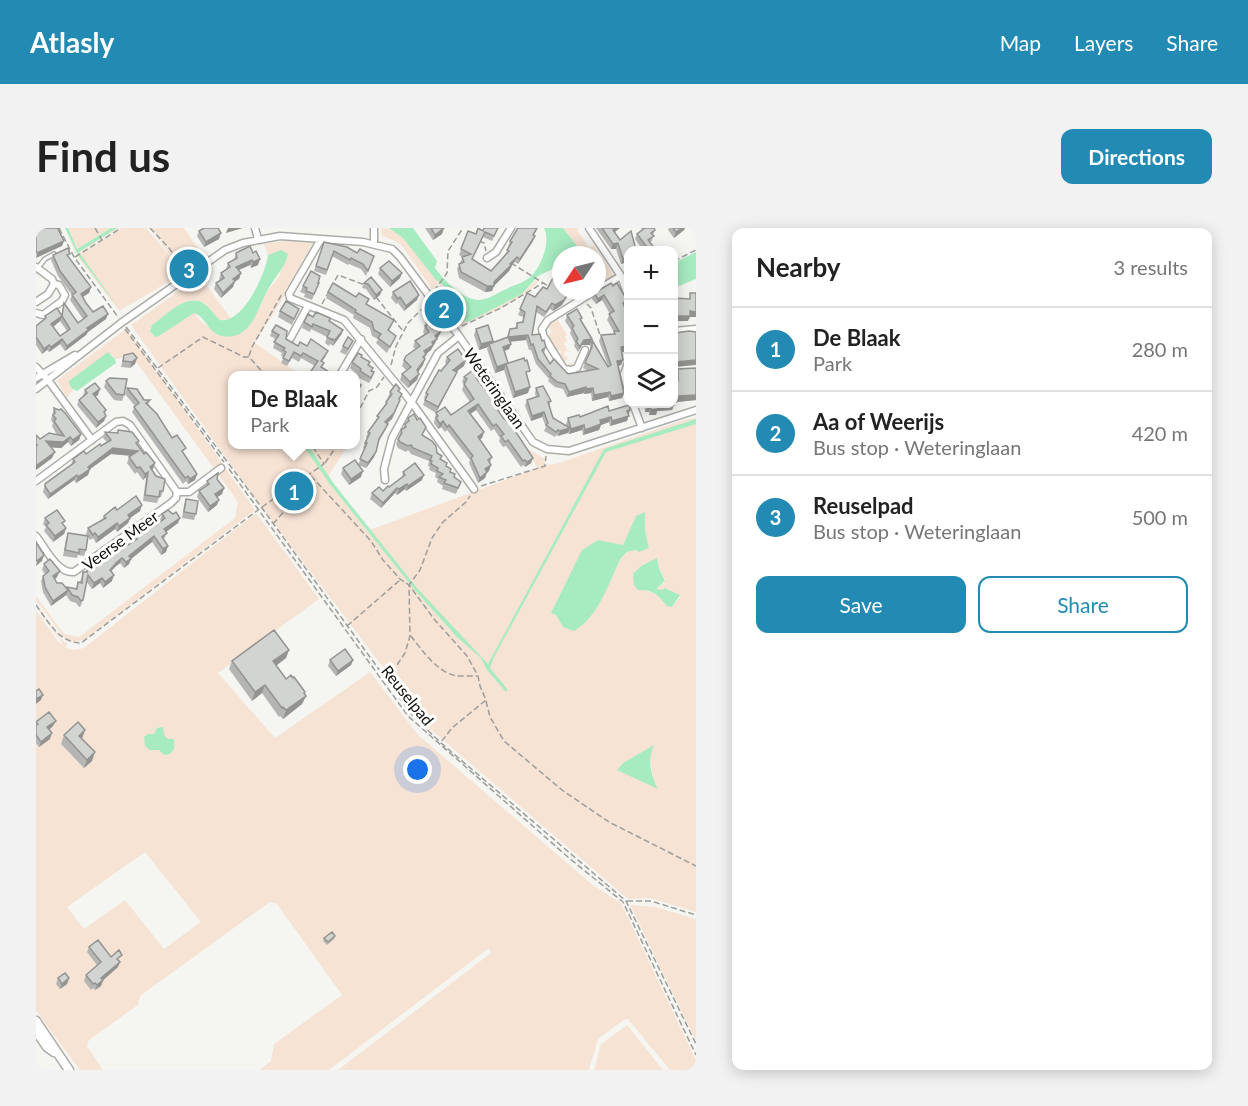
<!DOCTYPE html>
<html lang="en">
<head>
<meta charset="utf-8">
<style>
  :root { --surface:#fff; --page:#f2f2f2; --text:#222; --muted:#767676; --line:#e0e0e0; --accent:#238bb3 }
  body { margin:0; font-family:Lato,sans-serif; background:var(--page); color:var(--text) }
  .controls { position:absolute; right:18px; top:18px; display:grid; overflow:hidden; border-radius:12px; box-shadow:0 3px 15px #0003 }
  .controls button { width:54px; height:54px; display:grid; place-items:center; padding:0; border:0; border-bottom:2px solid var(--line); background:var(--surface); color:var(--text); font:30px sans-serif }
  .compass { position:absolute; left:516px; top:18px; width:54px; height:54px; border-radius:50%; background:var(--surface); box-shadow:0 3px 15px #0003; rotate:235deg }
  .you { position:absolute; left:382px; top:542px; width:21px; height:21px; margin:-15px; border:4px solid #fff; border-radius:50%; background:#1a73e8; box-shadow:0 0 0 9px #1a73e833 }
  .badge { display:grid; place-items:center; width:39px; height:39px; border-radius:50%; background:var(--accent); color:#fff; font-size:20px; font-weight:700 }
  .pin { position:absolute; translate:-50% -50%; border:3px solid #fff; box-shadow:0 2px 6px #0006 }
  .popup { position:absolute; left:192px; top:143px; width:132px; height:78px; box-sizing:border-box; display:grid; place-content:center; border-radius:12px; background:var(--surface); filter:drop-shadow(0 2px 4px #0005); font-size:20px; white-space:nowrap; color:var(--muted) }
  .popup b { font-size:22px; color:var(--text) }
  .popup::after { content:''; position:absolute; left:50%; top:100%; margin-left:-12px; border:12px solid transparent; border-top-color:var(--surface) }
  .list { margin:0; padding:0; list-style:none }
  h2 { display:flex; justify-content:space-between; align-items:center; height:78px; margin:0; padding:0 24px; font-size:26px }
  h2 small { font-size:20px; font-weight:400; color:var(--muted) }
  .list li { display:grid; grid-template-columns:39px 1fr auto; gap:18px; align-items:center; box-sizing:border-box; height:84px; padding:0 24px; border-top:2px solid var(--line) }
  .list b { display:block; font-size:22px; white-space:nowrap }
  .list p { margin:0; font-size:20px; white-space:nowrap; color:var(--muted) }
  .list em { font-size:20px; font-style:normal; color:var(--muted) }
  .actions { display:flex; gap:12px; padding:18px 24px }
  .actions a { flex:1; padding:14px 0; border:2px solid var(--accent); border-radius:12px; text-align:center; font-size:21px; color:var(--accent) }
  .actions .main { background:var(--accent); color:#fff }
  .icon { flex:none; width:33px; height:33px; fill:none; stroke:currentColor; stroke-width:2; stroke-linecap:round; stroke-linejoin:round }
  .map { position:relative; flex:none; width:660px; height:842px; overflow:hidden; border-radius:12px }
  header { display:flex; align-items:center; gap:36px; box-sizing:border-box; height:84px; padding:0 30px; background:var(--accent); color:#fff }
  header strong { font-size:28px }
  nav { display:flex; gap:33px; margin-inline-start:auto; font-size:21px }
  .intro { display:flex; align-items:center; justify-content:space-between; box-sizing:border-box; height:144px; padding:0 36px }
  h1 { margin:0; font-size:42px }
  .button { padding:15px 27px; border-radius:12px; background:var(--accent); color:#fff; font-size:21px; font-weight:700 }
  main { display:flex; gap:36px; padding:0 36px }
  aside { flex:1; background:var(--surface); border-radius:12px; box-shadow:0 3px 15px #0003 }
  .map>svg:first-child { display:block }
  .green { fill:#f7e3d4; fill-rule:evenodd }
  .water { fill:#a7ebc1 }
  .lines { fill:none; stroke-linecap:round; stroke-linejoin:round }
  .lane-casing { stroke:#acaca8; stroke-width:6 }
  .street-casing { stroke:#acaca8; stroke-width:9 }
  .secondary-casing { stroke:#acaca8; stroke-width:11 }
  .path { stroke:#9d9d9a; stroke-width:1.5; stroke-dasharray:6 3; stroke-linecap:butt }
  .lane { stroke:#fff; stroke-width:3 }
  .street { stroke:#fff; stroke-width:6 }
  .secondary { stroke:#fff; stroke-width:8 }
  .wall { fill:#b5b6b4; fill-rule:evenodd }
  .shaded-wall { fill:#939492 }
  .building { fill:#d2d4d1; stroke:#939492; stroke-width:1.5; fill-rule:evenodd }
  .labels { text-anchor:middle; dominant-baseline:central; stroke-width:6; stroke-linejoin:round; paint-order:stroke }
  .street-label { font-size:16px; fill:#0f0f0d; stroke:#fffffe }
</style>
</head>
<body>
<header>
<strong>Atlasly</strong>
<nav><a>Map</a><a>Layers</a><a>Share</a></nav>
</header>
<div class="intro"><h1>Find us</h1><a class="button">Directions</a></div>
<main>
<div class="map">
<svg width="660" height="842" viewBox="0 0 660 842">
  <rect width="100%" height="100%" fill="#f5f6f2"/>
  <path class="green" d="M28 0 38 20 44 26 43 23 81 0H83L44 24 45 25 87 0H110L143 38 113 0 134 23 148 43 144 46 142 44 133 51 134 53 83 83 41 28Z
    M32 0H75L41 21Z
    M115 0H148L168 29 154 38 153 37 149 42 135 22Z
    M345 0C372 0 384 38 403 54L396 61 367 19 359 13 346 8Z
    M527 0H544L541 2 553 20 557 17 579 48 578 50 561 59V50H564L566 39 561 35V27H551L542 19Z
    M251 13 277 15 249 63V67L219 115 265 147 196 148V216L312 217 291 250 331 303 502 240 491 223 494 222 509 231V237L520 236 647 192 660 190V684L614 670 592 671 393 500 224 277 95 97 164 48 195 91 184 92C178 87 174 79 167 75 150 65 129 88 116 97L114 103 119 109 158 85 161 86 160 88C193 121 211 109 229 68 232 60 242 52 244 46 247 40 245 29 245 22L232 28 228 16ZM609 285V303L613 320 591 324 585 330 559 382 551 393 527 399 520 387 581 317 587 318 600 288ZM621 330 623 340 629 351 628 355 619 361 644 369 636 379C623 371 619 361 602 362L600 344 605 338ZM617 518C612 533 616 546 621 560L587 535Z
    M500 52 502 54C487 73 445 90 423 98L412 80H410L399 65 405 56 408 58 432 94 486 66Z
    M521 91 531 107 529 109 531 113 528 115 531 122 536 124 529 123 528 128 533 129 529 133 531 137 535 134 537 138 530 140 522 127 525 125 524 122 520 123 510 108 516 104 513 100 509 102 510 98Z
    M90 101 187 236 179 242 96 128 79 131 76 126 33 157 37 162 31 170 21 153 24 150Z
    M189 240 219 282 51 410 41 414 30 412 0 372V368L28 406 43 409 199 290 202 274 182 246Z
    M220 285 283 371 182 445 239 510 334 444 382 507 558 658 585 675 660 832V842H634L592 791H589L562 811 553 842H302L455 725 453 720 293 842H223L235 833 238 816 306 767 241 676 234 674 104 768 102 777 53 812 51 818 67 842H44L0 783V382L22 414 27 416 0 379V376L26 412 32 416 29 419 38 422 48 420ZM109 624 165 694 128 721 89 672 48 701 31 679Z
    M594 677 619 679 660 691V813Z
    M591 797 627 842H558L565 816Z"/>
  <path class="water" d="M29 0H32L41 21 75 0H81L43 24 81 78 42 27Z
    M353 0H377L401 33 399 40C408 52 426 71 442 72 451 72 460 66 468 62 475 58 487 55 493 50 505 40 515 15 508 0H527L542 19 551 27H525V37L502 48 486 66 432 94 428 93 413 72 408 58 400 52 367 10Z
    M245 22 252 26C249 40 241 46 234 58 222 76 217 114 186 108 172 105 170 89 158 85L123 108 119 109 114 103 116 97C129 88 150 65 167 75 174 79 178 87 184 92 207 96 230 45 232 27Z
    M660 24V51L638 60V35Z
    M72 124 79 131 80 135 41 163C36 161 33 159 33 153Z
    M660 191V196L570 224 458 429 454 440 472 462 470 464 451 442 445 430 421 409 378 361 293 255 267 217H272L298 256 381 360 452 436 568 221Z
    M609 284V303L613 320 603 324 600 322 591 324 585 330C573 354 562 390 538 403L527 399 520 387 515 385 546 322 562 312 587 317 600 288Z
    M621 330 623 340 629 353 620 361 627 362 628 360 644 367 636 379 631 378C622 367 617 361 602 362L598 357 597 346 605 338Z
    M127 499 128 507 132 511H138V521L134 526 128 527 123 522H113L109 518 108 509 112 506H118L121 500Z
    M618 517C611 532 615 547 622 561L581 542 587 535Z"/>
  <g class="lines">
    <g class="lane-casing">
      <path id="lane" d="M1 41 9 31 18 26"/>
    </g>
    <g class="street-casing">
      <path id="street" d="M219 0 222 11
        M338 0V16
        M553 0 585 48 592 68
        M285 11 253 66 254 70 308 92 376 175 438 261
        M451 30 460 24 475 0
        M0 39 16 51 18 56 12 66 0 74
        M561 62 585 48
        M0 85 7 87 26 73 29 67 23 57 18 56
        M638 103 660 101
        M254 111 272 78
        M549 122 541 140 535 142 528 141 507 107 506 101 512 92 559 63
        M592 135 588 146 592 162
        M0 139 12 152 56 212
        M305 145 325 111
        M0 150 39 127
        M0 161 85 95 189 22 207 15 244 8 327 14 356 21 364 29 423 108 497 214 511 221 533 223 660 182
        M597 176 606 200
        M349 252 348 241 356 210 402 125 423 108
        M0 253 80 194 87 193 94 197 141 264 140 270 135 275 38 344C21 346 9 319 0 308
        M141 264H153L185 240"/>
    </g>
    <g class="secondary-casing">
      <path id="secondary" d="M0 793 33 842
        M0 803 11 819 18 824"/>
    </g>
    <path class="path" d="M23 0 38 29 82 89
      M59 0 66 12
      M114 0 133 20 148 42
      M658 0 660 2
      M443 13 448 15 450 23
      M39 29 85 0
      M638 33 660 22
      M475 35 512 58
      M398 63 411 45 412 23 427 0
      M340 69 367 103
      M286 76 302 47 329 57
      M551 76 555 80 564 107
      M426 98 465 80 507 55
      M90 99 226 280 376 487 405 515 590 673 660 816
      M89 101 188 234
      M213 128 216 119 246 66
      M355 137 360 118 372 95 391 76
      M122 140 167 109 208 129H213L230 148
      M320 188 333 163 341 159 348 149
      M289 235 302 216
      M193 241 372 488 533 630 587 674 660 827
      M275 248 335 313 347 332 364 351 373 357 398 391 431 428 442 448 444 458 450 472 416 500 405 514
      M445 258 509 238 510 228
      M226 279 288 236 275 216
      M237 296 259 271 274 247
      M0 377C12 393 23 415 45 415L222 282
      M311 398 364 352
      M375 408C386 422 402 446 422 448 428 448 435 448 441 448
      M348 449 361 437 369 425 374 408 373 357 384 342 396 310 407 294 430 274 434 268
      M450 473 454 489 468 513 526 562 573 594 660 638
      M591 673H615L660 687"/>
    <use href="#lane" class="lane"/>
    <use href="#street" class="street"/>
    <use href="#secondary" class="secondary"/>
  </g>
  <path class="wall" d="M389 0H407L406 6 397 12Z
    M462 0 456 13 447 9 436 31 455 43 469 27 473 19H472L474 13 482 0H502L498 7 497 13 482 36 479 34 475 38 473 43 458 57 456 63 449 64 423 50 421 41 427 29 423 27 432 3 440 6 447 3Z
    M560 0H584L578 4 592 22V45L588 35 585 36 580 21H575Z
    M605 0H618L619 2 617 7 616 13 614 14 620 22H607L599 11 601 6 606 2Z
    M633 0H649L648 2 638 10 632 2Z
    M163 3 183 11 168 19 161 8Z
    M288 14 321 25 338 28 330 48 325 41 313 36 312 37 296 28 290 47 278 43Z
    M208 20 222 37 215 40 214 37 203 42 205 45 203 51 199 53 197 59 185 70 178 61 180 55 184 52 183 51 185 45 190 41 192 35 198 32 200 25Z
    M17 27 33 30 55 59 53 65 47 69 50 75 57 84 70 91 52 104 50 107 29 123 24 116 13 124 11 122 6 126 0 117V98L7 92 9 88 26 87 28 75 42 95 47 91 34 72 36 67 22 48 15 32ZM24 93 31 103 24 108 17 99Z
    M344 40 366 45 364 50 354 59 342 46Z
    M335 49 344 67 338 72 330 61 326 60 328 55Z
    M525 49V63L532 66 530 71 526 77 517 83 514 81 508 89 500 84 496 107 506 113 510 119 508 125 514 136 532 146 552 143 547 140 554 123V117L556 112 572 138 563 113 565 107 577 106 578 104 571 92 574 86 566 72 560 76 556 71 558 65 577 58 591 72 588 78 592 88V106L590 107 589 124H586L587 132 585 137 582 138 588 165 586 170 573 173 572 169 556 173 555 165 548 166V165L531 169 527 161 519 159 512 153 513 151 500 136 495 122H493L490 112 474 114 475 116 473 121 469 123 472 135 492 148 491 149 492 165 477 170 468 142 459 145 451 121 452 119 443 122 438 107 440 101 456 115 471 110 474 101 479 100 481 95H486L487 89 482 87 491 65 499 69 523 53Z
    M282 55H283L276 72 268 69 269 66 264 64 267 58Z
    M532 63H546L541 68Z
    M292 64 331 77 358 92 353 103 360 108 351 125 340 115 342 111 336 108 334 100 317 90 318 87 290 70Z
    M357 64 381 72 368 83 362 75 360 76 355 70Z
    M263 81 256 97 242 89 244 83Z
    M531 87 546 90 545 93 556 111 554 117H546L542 124 538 118 539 115 534 105 535 102 529 93Z
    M277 89 293 94 307 102 305 107 297 118 294 116 293 118 289 115 291 109 275 101 274 104 266 100 268 94Z
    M391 90 406 96V103L401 111 399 116 397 117 395 122 390 126 387 137 382 144 381 152 372 160 364 152 366 146 371 143 366 138 368 132 380 121 377 119 379 113 389 107 387 104 389 98 390 97 389 96Z
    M236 103 262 118 290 128 286 134 288 135 286 139 293 144 291 147H272L279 138 265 130 263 134 256 130 251 138 245 135 248 129 245 128 246 125 237 120 240 111 234 108Z
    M317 113 310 127 304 124 307 118Z
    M88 127 101 130 99 136 94 140 85 139Z
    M325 129 333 137 337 140 336 143V150L333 155 321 149 322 147 314 140 316 134Z
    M411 129 428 138 420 144 418 150 400 185 387 177 389 171 388 170 390 165 411 136 409 134Z
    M660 140V172L641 174V175H638L636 182 621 183 620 187H613V184H609L608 176H638L640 147 642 141Z
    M428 149H442L441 151 459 174 458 177 495 235 489 239 487 237 485 239 470 218 467 219 463 213 464 210 458 201 455 203 440 182 434 186 448 204 446 210 444 211 456 229 454 235 453 243 451 244 449 250 442 255 433 235 434 232 411 202 409 204 405 199 402 201 398 195 400 185 415 187 434 174 426 162 428 156 426 154Z
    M70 153 88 167 86 173 78 172 68 159Z
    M91 160 108 172H114L112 177 136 210 148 225V226L161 246 159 252 152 256 150 253 147 256 96 184 99 178 89 166Z
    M500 160 515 173 513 178 517 190 530 198V196L532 190 573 183 594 182 591 193 574 198 573 194 565 197 563 202 547 207 546 202 533 206 532 204 522 208 520 207 519 209 508 203 510 199 506 189 495 193 489 178 491 172 500 169 499 165Z
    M49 162 62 167 59 169 70 182 69 186 70 188 68 193 60 200 41 177 43 172 47 168Z
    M354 164H363L364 172 356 191 351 195 350 201 342 215 338 229 330 240 322 237 329 221 327 220 331 210 330 209 332 204 348 179Z
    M18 180 45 206 43 212 35 218 32 214 25 220 15 219 16 230 0 242V207L4 211 21 207 16 198 17 195 15 192Z
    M372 190 387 207 414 244 425 254 420 266 406 261 407 258 401 254 402 251 399 249 400 245 393 242 394 239 392 238 393 233 375 226 372 222 370 224 362 220 360 216 365 202 367 201Z
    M82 202 103 213 101 217 117 241 116 242 127 263 125 269H123L121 275 107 273 110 249 107 252 101 244 99 246 91 235 93 229 95 228 75 226 54 241 52 247 40 255 38 252 12 271 7 264 9 256 35 237 37 231 50 226 71 214 67 210 69 204 81 205Z
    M307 240 325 249 313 257 305 246Z
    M367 244 386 252 370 263 369 261 361 267 359 265 345 280 334 271 336 265 347 263 366 250Z
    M181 251 188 260 186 266 181 269V277L172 284 161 269 163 263 169 259 171 253Z
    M150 271 160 286 158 292 146 290 148 277Z
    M81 282 104 283 94 290 92 295 81 304 79 301 60 315 57 310 54 312 52 309 50 322 48 328 42 327 41 330 27 328 30 311 32 305 52 308 50 306 52 300 66 292 68 288Z
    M126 286H137L144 290 142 295 130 304 129 310 127 311 130 324 125 327 116 314 95 331 93 336 88 340 84 335 79 339 75 343 76 353 67 360 64 355 56 361 51 354 45 378 43 379 40 375 34 373 30 367 15 378 7 364 5 353 7 348 9 346 6 342 8 336 21 349 19 351 21 355 30 360H40L42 354H44L47 344H50L72 328 86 321 97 314 99 308 117 299 125 293 124 292Z
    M9 290 28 297 30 300 28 306 17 314 8 303 10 299 7 296Z
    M253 422 250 430 240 438 250 451 270 468 266 476 247 491 244 488 243 489 226 465 216 473 193 441 196 433Z
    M294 432H317L315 437 300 448 292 438Z
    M0 494 17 498 13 502 14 511 3 519 0 515Z
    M28 507 46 511 56 533 48 540 25 516Z
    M299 708 298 711 291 717 287 713 288 710Z
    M53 719 84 732 83 733 82 739 67 752 65 758 59 762 57 760 55 762 48 753 50 747 61 737 51 724Z
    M22 750H33L31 756 24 761 20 756Z"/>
  <path class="shaded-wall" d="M192 0H207L190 5Z
    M408 0 406 6 397 12 399 7Z
    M579 0H584L575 7 577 2Z
    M646 0H649L648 2 638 10 640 4Z
    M185 5 183 11 168 19 170 14Z
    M499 8 497 13 482 36 484 31Z
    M28 13 26 18 0 30 1 25Z
    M582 15 580 21H575L577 16Z
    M481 29 473 43 458 58 456 63 449 64 451 58 458 54Z
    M590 30 588 35 585 36 587 31Z
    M224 31 222 37 215 40 217 34Z
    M216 32 214 37 198 44 200 39Z
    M205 45 203 51 195 56 197 51Z
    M366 45 364 50 354 59 356 53Z
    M199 53 197 59 185 70 187 65Z
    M55 59 53 65 43 71 45 66Z
    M346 62 344 67 338 72 340 67Z
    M532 66 526 77 517 83 519 77Z
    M383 67 381 72 368 83 370 78Z
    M568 67 566 72 560 76 562 71Z
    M654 83 660 84V89H654L652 93H638V88Z
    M72 86 70 91 52 104 50 107 29 123 31 118 51 100Z
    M26 88 24 93 13 102 15 96Z
    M408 98 395 122 390 126 388 132 385 135 388 123 396 114 403 101Z
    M307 102 305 107 297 118 299 112Z
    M492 107 490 112 470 114 472 109Z
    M26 111 24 116 13 124 15 119Z
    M556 111 554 117H546L542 124 544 119 548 112Z
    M457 113 455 118 453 116 452 119 443 122 445 116Z
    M475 116 473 121 465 124 467 119Z
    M13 117 11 122 6 126 8 121Z
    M591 118 589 124H583L585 119Z
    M101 130 99 136 94 140 96 134Z
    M389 131 387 137 379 148 381 142Z
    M430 132 428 138 415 147 417 142Z
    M587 132 585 137 579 138 581 133Z
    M660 132V137L638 139V136L640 134Z
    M470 136 468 142 459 145 461 139Z
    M421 144 418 150 400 185 402 179Z
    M383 146 381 152 372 160 374 154Z
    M494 159 492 165 477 170 479 164Z
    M550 159 548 165 531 169 533 164Z
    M557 160 555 165 548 166 550 161Z
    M64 161 62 167 55 172 57 166Z
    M574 164 572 169 556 173 558 167Z
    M588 165 586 170 573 173 575 168Z
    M660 167V172L641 174V175H638V170L643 168Z
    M364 172 356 191 347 199 349 194Z
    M442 176 440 182 430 189 432 183Z
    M638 177 636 182 621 183 620 187H613L615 182 622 178Z
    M615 178 613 184H609L611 179Z
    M594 182 591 193 574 198 576 193Z
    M508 184 506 189 495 193 496 188Z
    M70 188 68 193 60 200 62 194Z
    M575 189 573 194 565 197 563 202 547 207 549 202 564 192Z
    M407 193 405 199 402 201 404 196Z
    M548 197 546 202 533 206 535 201Z
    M534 200 532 205 522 208 524 203Z
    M448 204 446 210 440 214 442 209Z
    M45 206 43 212 35 218 37 212Z
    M34 209 32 214 25 220 8 219 10 213Z
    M77 220 102 223 100 228 75 226 54 241 52 247 40 255 42 249 52 239Z
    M19 224 16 230 0 242V238Z
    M340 224 338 229 330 240 332 235Z
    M497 230 495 235 489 239 491 234Z
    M119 235 117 241 112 244 110 249 107 252 109 246 114 239Z
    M455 237 453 243 447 247 449 241Z
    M327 243 325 249 313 257 315 251Z
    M451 244 449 250 442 255 444 250Z
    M161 246 159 252 152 256 154 251Z
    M41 247 38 252 12 271 14 266Z
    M388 247 386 252 370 263 372 258Z
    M371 256 369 261 361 267 363 261Z
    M188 260 186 266 177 272 179 266Z
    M361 260 359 265 345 280 347 275Z
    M183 272 181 277 172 284 174 278Z
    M106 277 104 283 94 290 92 295 81 304 83 298 92 287Z
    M144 290 142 295 126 307 128 301Z
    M81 295 79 301 60 315 62 309Z
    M30 300 28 306 17 314 19 308Z
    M118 308 116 314 95 331 93 336 88 340 93 328Z
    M132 318 130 324 125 327 127 321Z
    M8 327 6 333 0 338 1 333Z
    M86 330 84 335 79 339 72 347 74 342 81 334Z
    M24 343 21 349 15 354 17 348Z
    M78 347 76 353 67 360 69 354Z
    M66 350 64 355 56 361 58 355Z
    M32 362 30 367 15 378 17 373Z
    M253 422 250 430 234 442 237 433Z
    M317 432 315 437 300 448 302 443Z
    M229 457 226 465 216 473 219 464Z
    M269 464 267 469 270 468 266 476 247 491 250 482Z
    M7 467 5 472 0 476V471Z
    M20 493 17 498 9 505 11 499Z
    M49 502 46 511 43 508Z
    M16 505 14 511 3 519 5 514Z
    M59 524 56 533 48 540 51 532Z
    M84 734 82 739 64 755 67 752 65 758 59 762 65 750Z
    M33 750 31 756 24 761 26 756Z"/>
  <path class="building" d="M0 0H24L22 1 28 13 1 25 0 22Z
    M168 0H182L185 5 170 14 163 3Z
    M395 0H408L399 7Z
    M442 0 447 3 448 0H462L458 8 449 4 436 31 455 43 473 23 471 22 476 14 474 13 482 0H501L497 7 499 8 484 31 481 29 474 36 475 37 458 54V58H451L425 44 423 36 428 34 426 29 435 26 425 21 432 3 440 6Z
    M566 0H579L577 2 584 12 595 3 600 22H592V36L590 30 587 31 582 15 577 16Z
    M609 0H618L619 2 615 5 618 8 612 12 620 22H613L601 6Z
    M637 0H646L640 4Z
    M288 14 311 19 321 25 324 21 338 28 332 43 327 36 315 30 314 32 298 23 291 42 280 38Z
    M214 18 217 25 220 23 224 31 217 34 216 32 200 39 205 45 197 51 199 53 187 65 180 55 188 50 185 45 194 39 192 35 201 30 200 25Z
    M32 20 34 26 31 27 55 59 45 66 50 75 57 84 67 78 72 86 51 100 52 102 31 118 26 111 15 119 13 117 8 121 0 109V98L10 90 9 88 21 80 26 88 28 75 42 95 51 88 36 67 40 64 24 43 17 27ZM26 88 34 101 24 108 15 96Z
    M353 33 366 45 356 53 344 40Z
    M275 43 284 48 282 55H283L278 66 270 63 271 60 267 58Z
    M335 49 346 62 340 67 332 56 328 55Z
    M517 50 523 53 525 56V63H530L532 66 528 72 519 77 516 75 510 84 501 78 496 107 504 106 506 113 508 112 510 119 506 122 514 136 518 131 532 146 562 141 549 135 556 119V112L572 139 575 137 565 107 579 106 578 103H583L573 86 578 83 568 67 562 71 558 65 575 55 577 58 581 55 591 72 587 75 592 88V101L590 102 591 118 585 119 587 132 581 133 588 165 575 168 574 164 558 167 557 160 550 161V159L533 164 529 156 521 154 514 148 515 146 502 131 497 116 495 117 492 107 472 109 474 101 481 100V95L487 94 489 84 484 81 491 65 499 69 507 59 511 61Z
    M374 53 383 67 370 78 364 69 362 71 357 64Z
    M297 55 320 69 323 65 333 71 330 76 358 92 352 102 360 108 354 119 342 110 345 106 338 102 336 94 319 84 320 82 292 64Z
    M654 65H660V84L654 83V88H638V70L654 71Z
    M250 73 263 81 258 91 244 83Z
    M541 81 546 90 544 91 556 111 548 112 544 119 540 113 542 111 536 100 538 98 531 87Z
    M402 83 408 92 405 94 408 98 403 101 404 104 399 108 401 111 396 114 397 117 388 123 390 126 387 129 389 131 381 142 383 146 374 154 366 146 375 139 368 132 370 128 384 118 379 113 393 104 389 98 394 95 391 90Z
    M280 84 294 90 293 93 307 102 299 112 296 111V112L291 109 294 103 277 96 276 99 268 94 272 86 277 89Z
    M240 97 251 103 250 111 262 118 264 114 271 118 275 111 292 123 285 133 288 135 285 139 293 144 290 147H283L280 145 279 147H274L273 146 282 133 267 125 265 128 258 124 253 133 247 130 250 124 247 122 249 120 238 114 243 107 236 103Z
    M452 97 457 113 445 116 440 101Z
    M653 103 660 104V132L640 134 638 136V108H639V105Z
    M312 109 317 113 312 121 307 118Z
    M472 109 475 116 467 119 472 135 461 139 453 116Z
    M422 121 430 132 417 142 421 144 402 179 389 172 392 166 390 165 403 142 405 143 414 132 411 129Z
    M97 125 101 130 96 134 87 133 88 127Z
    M322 125 326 127 325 129 334 134 332 137 337 140 335 143 338 144 335 150 324 143 325 141 316 134Z
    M488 130 489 133 491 132 494 143 490 144 494 159 479 164 470 136Z
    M660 140V167L643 168V170H638V177L622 178V181L615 182V178L611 179V176H638V154L642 153V141Z
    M437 142 442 149 440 150 459 174 457 175 468 191 474 195 497 230 491 234 489 232 487 233 472 212 469 214 465 208 468 206 460 196 457 198 442 176 432 183 448 204 442 209 456 229 452 232 455 237 449 241 451 244 444 250 435 230 437 228 413 197 411 199 407 193 404 196 400 190 402 188 400 185 409 179 415 187 438 171 428 156 431 151 428 149Z
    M74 150 91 151 88 167 80 166 70 153Z
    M320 153 325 157 321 164 320 163Z
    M59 155 64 161 57 166 70 182 68 184 70 188 62 194 43 172 51 165 49 162Z
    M360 156 364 161 362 163 366 166 363 171 364 172 358 185 349 194 352 196 343 211 340 224 332 235 324 231 331 215H329L334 205 332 204 343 189 341 188 351 175 350 174 356 166 354 164Z
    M507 158 515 173 512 174 517 190 534 200 524 203 522 202 520 204 510 197 512 195 508 184 496 188 491 172 503 168 500 160Z
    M91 160 101 161 108 172H114L110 175 121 186 136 210 141 207 150 220 146 223 161 246 154 251 152 248 149 250 98 179 103 175Z
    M593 177 594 182 591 183 593 188 576 193 575 189 564 192 565 196 549 202 548 197 535 201 532 190 543 187 544 189 572 178 573 183Z
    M18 180 23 182 25 181 29 185 45 206 37 212 34 209 27 214 10 213 19 224 0 238V217H1L0 216V207L4 211 13 205 28 208 18 193 20 191 17 187 19 185Z
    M378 186 381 192 384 190 390 199 386 207 396 213 400 218 401 225 406 228 404 231 411 235 410 238 415 241 414 244 419 246 418 249 425 254 422 260 408 255 410 252 403 249 407 246 401 243 402 240 395 236 396 233 394 232 396 228 377 220 375 217 372 218 364 214 362 211 366 205 365 202 370 199 369 196 373 193 372 190Z
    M82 202 96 204 103 213 100 215 108 226 110 224 119 235 114 239 120 248 129 251 127 263H124L123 269 109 267 112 244 109 246 104 239 101 240 93 229 102 223 77 220 52 239 54 241 42 249 41 247 14 266 9 258V256L39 234 37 231 48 223 50 226 64 216 65 218 75 212 69 204 82 205Z
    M319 232 327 243 315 251 307 240Z
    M379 235 388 247 372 258 371 256 363 261 361 260 347 275 336 265 343 259 347 263 352 258 353 259 369 247 367 244Z
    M182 245 181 251 188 260 179 266 183 272 174 278 163 263 173 256 171 253Z
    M100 268 106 277 92 287 94 290 83 298 81 295 62 309 59 305 57 307 52 300 70 290 68 288 79 279 81 282Z
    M150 271 162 273 160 286 148 284Z
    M21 282 29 293 26 295 30 300 19 308 10 297 13 295 9 290Z
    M132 282 137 286 140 284 144 290 128 301 131 305 126 309 132 318 127 321 118 308 93 328 95 331 90 334 86 330 81 334 74 342 78 347 69 354 66 350 58 355 52 347 47 372 45 373 42 369 36 367 31 359 41 361 42 354 46 355 47 344H51V342L71 327 72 328 85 319 86 321 101 311 99 308 106 303 116 297 117 299 129 290 126 286Z
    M32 305 52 308 50 322 43 321V325L29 322Z
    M0 314 8 327 1 333 0 331Z
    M14 331 24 343 17 348 21 355H26L32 362 17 373 9 359 7 348 13 343 8 336Z
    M238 402 253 422 237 433 250 451 255 447 257 450 258 449 269 464 268 465 270 468 250 482 247 479 246 480 229 457 219 464 196 433Z
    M309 421 317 432 302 443 294 432Z
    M3 461 7 467 0 471V463Z
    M13 484 20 493 11 499 16 505 5 514 0 507V497L2 496 0 494Z
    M42 494 49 502 43 508 59 524 51 532 28 507Z
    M296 704 299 708 292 714 288 710Z
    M62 712 75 729 83 722 86 727 81 731 84 734 65 750 67 752 61 757 59 755 57 756 50 747 65 734 53 719Z
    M29 745 33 750 26 756 22 750Z"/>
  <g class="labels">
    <g class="street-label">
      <text transform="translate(459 160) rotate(55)">Weteringlaan</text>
      <text transform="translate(84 312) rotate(-36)">Veerse Meer</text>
      <text transform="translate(372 467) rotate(51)">Reuselpad</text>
    </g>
  </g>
</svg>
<div class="controls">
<button>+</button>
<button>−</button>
<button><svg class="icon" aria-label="layers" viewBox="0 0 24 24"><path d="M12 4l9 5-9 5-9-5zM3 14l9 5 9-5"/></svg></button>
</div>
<svg class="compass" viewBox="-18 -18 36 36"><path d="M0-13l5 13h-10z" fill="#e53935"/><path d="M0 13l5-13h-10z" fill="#767676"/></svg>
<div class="you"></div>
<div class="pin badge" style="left:258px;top:263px">1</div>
<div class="popup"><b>De Blaak</b>Park</div>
<div class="pin badge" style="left:408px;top:81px">2</div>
<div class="pin badge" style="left:153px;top:41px">3</div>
</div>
<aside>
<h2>Nearby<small>3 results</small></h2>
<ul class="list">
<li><span class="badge">1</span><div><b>De Blaak</b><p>Park</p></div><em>280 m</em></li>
<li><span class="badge">2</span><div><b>Aa of Weerijs</b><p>Bus stop · Weteringlaan</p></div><em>420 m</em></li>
<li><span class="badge">3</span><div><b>Reuselpad</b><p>Bus stop · Weteringlaan</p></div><em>500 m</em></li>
</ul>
<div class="actions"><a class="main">Save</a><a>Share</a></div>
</aside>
</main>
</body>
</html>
